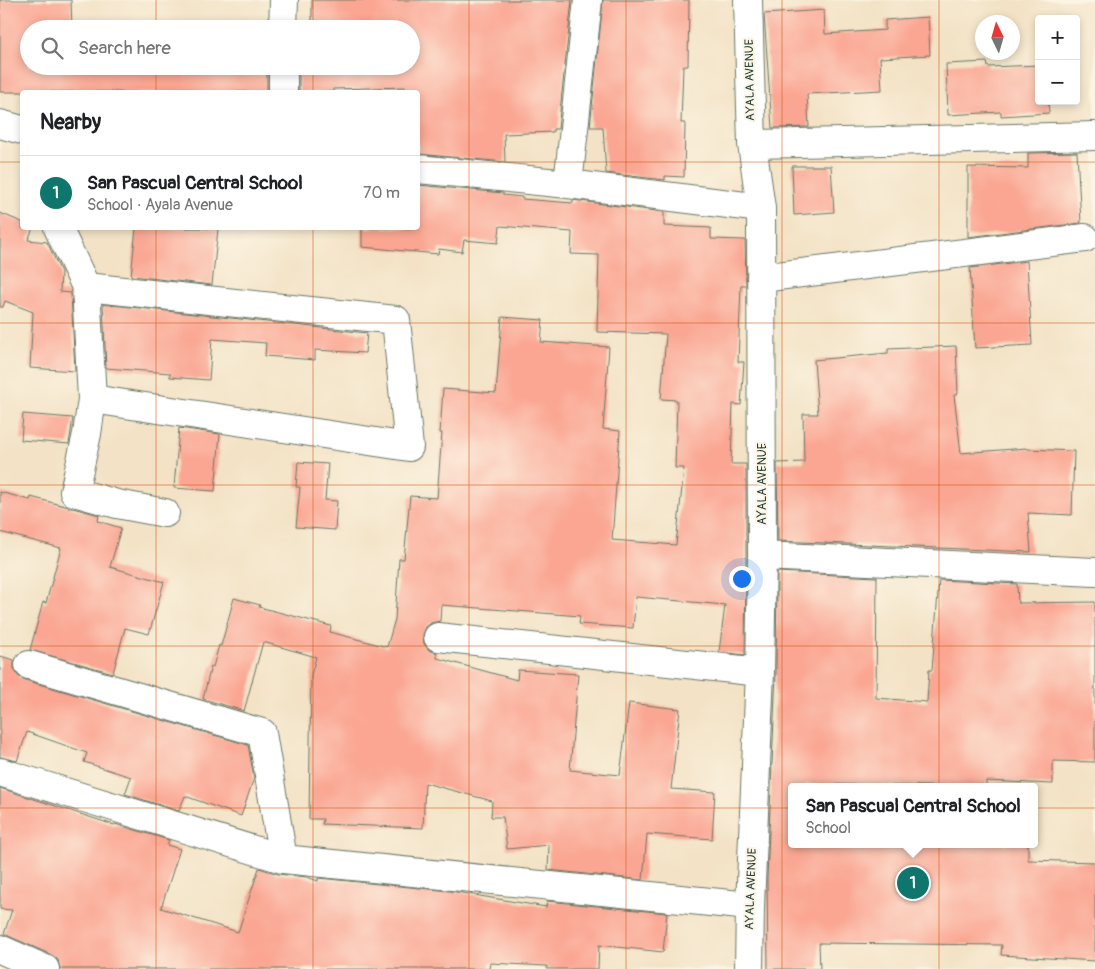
<!DOCTYPE html>
<html lang="en">
<head>
<meta charset="utf-8">
<style>
  :root { --surface:#fff; --page:#f2f2f2; --text:#202124; --muted:#757577; --line:#e0e0e0; --accent:#0f766e }
  body { margin:0; font-family:Pangolin,sans-serif; background:var(--page); color:var(--text) }
  .controls { position:absolute; right:15px; top:15px; display:grid; overflow:hidden; border-radius:5px; box-shadow:0 2px 8px #0003 }
  .controls button { width:45px; height:45px; display:grid; place-items:center; padding:0; border:0; border-bottom:1px solid var(--line); background:var(--surface); color:var(--text); font:25px sans-serif }
  .compass { position:absolute; left:975px; top:15px; width:45px; height:45px; border-radius:50%; background:var(--surface); box-shadow:0 2px 8px #0003; rotate:355deg }
  .you { position:absolute; left:741px; top:578px; width:18px; height:18px; margin:-12px; border:4px solid #fff; border-radius:50%; background:#1a73e8; box-shadow:0 0 0 8px #1a73e833 }
  .badge { display:grid; place-items:center; width:32px; height:32px; border-radius:50%; background:var(--accent); color:#fff; font-size:16px; font-weight:700 }
  .pin { position:absolute; translate:-50% -50%; border:2px solid #fff; box-shadow:0 1px 5px #0006 }
  .popup { position:absolute; left:788px; top:783px; width:250px; height:65px; box-sizing:border-box; display:grid; place-content:center; border-radius:5px; background:var(--surface); filter:drop-shadow(0 1px 4px #0005); font-size:16px; white-space:nowrap; color:var(--muted) }
  .popup b { font-size:19px; color:var(--text) }
  .popup::after { content:''; position:absolute; left:50%; top:100%; margin-left:-10px; border:10px solid transparent; border-top-color:var(--surface) }
  .list { margin:0; padding:0; list-style:none }
  h2 { display:flex; justify-content:space-between; align-items:center; height:65px; margin:0; padding:0 20px; font-size:21px }
  h2 small { font-size:16px; font-weight:400; color:var(--muted) }
  .list li { display:grid; grid-template-columns:32px 1fr auto; gap:15px; align-items:center; box-sizing:border-box; height:75px; padding:0 20px; border-top:1px solid var(--line) }
  .list b { display:block; font-size:19px; white-space:nowrap }
  .list p { margin:0; font-size:16px; white-space:nowrap; color:var(--muted) }
  .list em { font-size:16px; font-style:normal; color:var(--muted) }
  .icon { flex:none; width:28px; height:28px; fill:none; stroke:currentColor; stroke-width:2; stroke-linecap:round; stroke-linejoin:round }
  .map { position:relative; flex:none; width:1095px; height:969px; overflow:hidden }
  .search { position:absolute; background:var(--surface); box-shadow:0 2px 8px #0003; left:20px; top:20px; width:400px; height:55px; display:flex; align-items:center; gap:12px; box-sizing:border-box; padding:0 18px; border-radius:28px; color:var(--muted); font-size:19px }
  .panel { position:absolute; background:var(--surface); box-shadow:0 2px 8px #0003; left:20px; top:90px; width:400px; height:140px; border-radius:5px }
  .map>svg:first-child { display:block }
  .building { fill:#faa692 }
  .lines { fill:none; stroke-linecap:round; stroke-linejoin:round }
  .street-casing { stroke:#697767; stroke-width:30 }
  .street { stroke:#fff; stroke-width:28 }
  .grid { fill:none; stroke:#d45610; stroke-width:1; stroke-opacity:0.55 }
  .labels { text-anchor:middle; dominant-baseline:central; stroke-width:4; stroke-linejoin:round; paint-order:stroke }
  .street-label { font-size:12px; fill:#1f3d34; stroke:#fcf5e5 }
</style>
</head>
<body>
<div class="map">
<svg width="1095" height="969" viewBox="0 0 1095 969">
  <rect width="100%" height="100%" fill="#fcf5e5"/>
  <filter id="ink" filterUnits="userSpaceOnUse"><feTurbulence type="fractalNoise" baseFrequency=".02" numOctaves="2"/><feDisplacementMap in="SourceGraphic" scale="10" xChannelSelector="R" yChannelSelector="G"/><feConvolveMatrix kernelMatrix="1 2 1 2 8 2 1 2 1" color-interpolation-filters="sRGB"/></filter>
  <filter id="wash" filterUnits="userSpaceOnUse"><feTurbulence type="fractalNoise" baseFrequency=".0096" numOctaves="4" result="noise"/><feDisplacementMap in="SourceGraphic" scale="20" xChannelSelector="R" yChannelSelector="G"/><feGaussianBlur stdDeviation="1.12" result="paint"/><feColorMatrix in="noise" values="0 0 0 0 0 0 0 0 0 0 0 0 0 0 0 0 0 1.4 0 .05"/><feComposite in="paint" operator="in"/></filter>
  <g filter="url(#wash)">
    <rect width="100%" height="100%" fill="#f3e2c5"/>
    <g id="blocks">
      <path class="building" d="M0 0H71L72 29H29V66H267V92H0Z
        M312 0H572L558 129H553V132L504 134 505 162 418 154V92H406V87L333 89V92H299V66H411V29H299V27H312Z
        M603 0H689L688 66H683L681 123H685L684 177 665 176V180L606 173 603 127H590Z
        M824 10 825 34 885 30V20L928 17 930 55 880 58 882 90 807 94 809 127 772 128 764 14Z
        M987 62 988 67 1039 65V101H1048L1049 113 1001 116V112L948 115 946 64Z
        M1077 152 1081 223 968 237V167L1028 168V153Z
        M792 166H831L834 212 794 215Z
        M418 185 503 193V195L522 197V199L573 203V200L664 212V226L711 228V239L745 240 746 285H741L738 362H744L741 405 733 404 731 464H746V556L745 655 719 652 725 605 636 597 633 628 579 624 580 616 441 605 440 621 431 623 426 627 423 635 424 644 429 650 437 653V658L517 680 518 670 578 674 570 770 620 775 629 703 680 709 671 789 715 792 712 839 647 834 643 880 548 870 549 845 507 849 503 817H491L492 801 425 783 423 828 322 824 323 819H309L311 675 316 657 263 642 244 711 203 699 211 666 213 667 219 645 221 646 234 598 260 605 259 607 331 626 330 632 387 647 395 619 399 559H404L410 496 437 498 442 433H440L443 389 496 393 502 317 543 320 541 342 609 347 603 429 620 431 612 540 676 545 684 468H675L677 400 661 399 666 334 597 332 599 255 571 254 572 232 500 226 498 243 464 240 462 252 439 249 438 254 362 247V228H418Z
        M0 213 22 222V228H33L28 240 47 242 61 272 60 292 71 293 75 371 30 368 33 312 5 301 3 307H0Z
        M136 228H202L218 229 212 285 131 276Z
        M1027 261 1032 345 975 348 970 268Z
        M103 304 367 333 365 353 315 350V360L265 356 266 343 212 339 209 380 170 377V373L106 368Z
        M956 346 958 394 954 395 961 453 1027 448 1028 449 1074 451 1072 515 1028 513 1031 552 778 541 777 463 804 462 803 414H818L814 360 888 353V349Z
        M23 414 73 418 69 444 21 440Z
        M179 428 220 434 215 491 174 488Z
        M298 462 328 464 325 500 337 501 335 530 296 527 300 487H296Z
        M0 492 30 500 31 497 99 515 98 521 121 528 110 567 164 582 149 634 125 628 113 673 30 650 43 602 46 603 61 548 0 532Z
        M777 572 877 577 876 698 927 702 929 670H932L939 580 1017 584 1018 603 1095 602V762L1053 761V784L986 781V787L805 784V787H792V844H1028V860L1095 862V961L1001 955 1002 945 819 943 820 969H768L767 878 776 673Z
        M0 656 14 660V669L18 676 25 680 248 745 254 778 241 816 185 796 179 811 125 794 131 777 84 762 87 753 27 732 17 761 0 757Z
        M0 788 114 825 115 824 169 840 167 845 180 849 161 908 238 932 259 868 278 874 307 877 318 881V878L450 891 546 907 547 901 667 913 663 952 599 945 598 969H547V966L490 963 489 969H60L58 960 52 955 4 934 12 910 0 909Z"/>
    </g>
  </g>
  <g filter="url(#ink)">
    <use href="#blocks" fill-opacity="0" stroke="#697767" stroke-width="1"/>
    <g class="lines">
      <g class="street-casing">
        <path id="street" d="M748 0 752 144 761 208 762 556 760 672 750 906 749 969
          M283 29 284 0
          M283 92V66
          M0 124 22 130
          M752 144 1095 136
          M418 169 568 184 761 208
          M568 184 588 0
          M58 228 86 287 92 399 87 434 74 492 117 504 165 513
          M761 278 1085 238
          M86 287 396 320 409 447 92 399
          M762 556 1095 572
          M438 637 760 672
          M29 665 262 733 283 859
          M0 772 283 859 750 906
          M0 949 45 969"/>
      </g>
      <use href="#street" class="street"/>
    </g>
  </g>
  <path class="grid" d="M156 0V29M313 0V29M469 0V969M626 0V969M782 0V969M939 0V969M156 66V92M313 66V92M0 162H22M418 162H1095M156 228V969M313 228V969M0 323H1095M0 485H1095M0 646H1095M0 808H1095"/>
  <g class="labels">
    <g class="street-label">
      <text transform="translate(750 80) rotate(-91)">AYALA AVENUE</text>
      <text transform="translate(762 484) rotate(-90)">AYALA AVENUE</text>
      <text transform="translate(751 889) rotate(-88)">AYALA AVENUE</text>
    </g>
  </g>
</svg>
<div class="controls">
<button>+</button>
<button>−</button>
</div>
<svg class="compass" viewBox="-18 -18 36 36"><path d="M0-13l5 13h-10z" fill="#e53935"/><path d="M0 13l5-13h-10z" fill="#757577"/></svg>
<div class="you"></div>
<div class="pin badge" style="left:913px;top:883px">1</div>
<div class="popup"><b>San Pascual Central School</b>School</div>
<div class="search"><svg class="icon" aria-label="search" viewBox="0 0 24 24"><circle cx="10" cy="10" r="6"/><path d="M15 15l6 6"/></svg>Search here</div>
<section class="panel">
<h2>Nearby<small></small></h2>
<ul class="list">
<li><span class="badge">1</span><div><b>San Pascual Central School</b><p>School · Ayala Avenue</p></div><em>70 m</em></li>
</ul>
</section>
</div>
</body>
</html>
